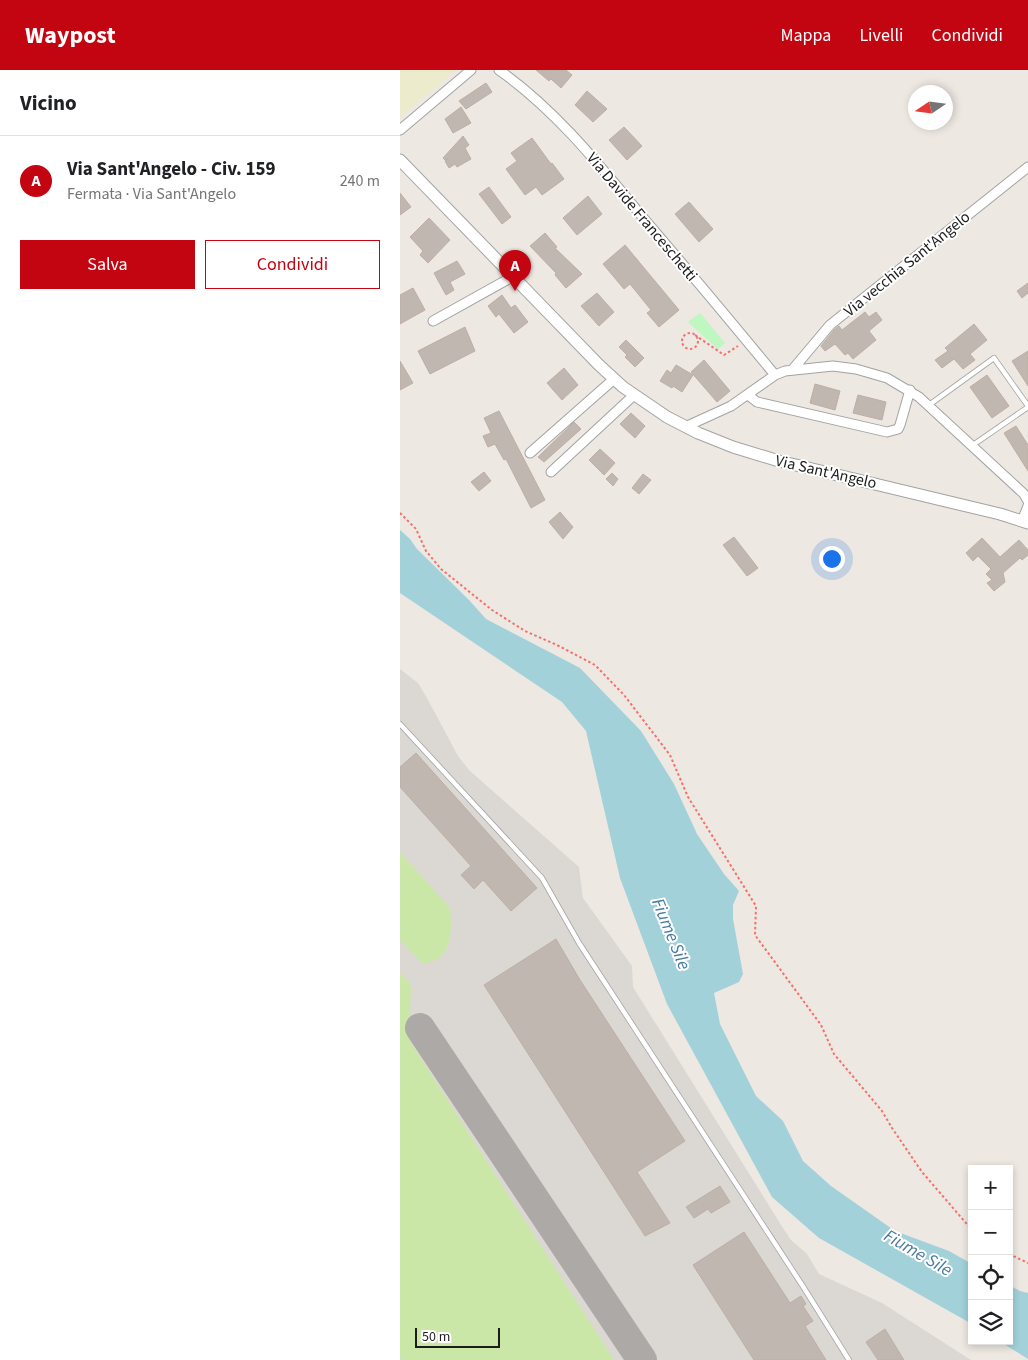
<!DOCTYPE html>
<html lang="it">
<head>
<meta charset="utf-8">
<style>
  :root { --surface:#fff; --page:#f2f2f2; --text:#202124; --muted:#757577; --line:#e0e0e0; --accent:#c30511 }
  body { margin:0; font-family:"Source Sans 3",sans-serif; background:var(--page); color:var(--text) }
  .controls { position:absolute; right:15px; bottom:15px; display:grid; overflow:hidden; border-radius:0px; box-shadow:0 2px 8px #0003 }
  .controls button { width:45px; height:45px; display:grid; place-items:center; padding:0; border:0; border-bottom:1px solid var(--line); background:var(--surface); color:var(--text); font:25px sans-serif }
  .compass { position:absolute; left:508px; top:15px; width:45px; height:45px; border-radius:50%; background:var(--surface); box-shadow:0 2px 8px #0003; rotate:257deg }
  .scale { position:absolute; left:15px; bottom:12px; width:85px; box-sizing:border-box; padding-left:5px; border:2px solid #1c1c1c; border-top:0; font-size:14px; line-height:18px; white-space:nowrap; color:#1c1c1c; -webkit-text-stroke:4px #fff; paint-order:stroke }
  .you { position:absolute; left:431px; top:488px; width:18px; height:18px; margin:-12px; border:4px solid #fff; border-radius:50%; background:#1a73e8; box-shadow:0 0 0 8px #1a73e833 }
  .badge { display:grid; place-items:center; width:32px; height:32px; border-radius:50%; background:var(--accent); color:#fff; font-size:16px; font-weight:700 }
  .pin { position:absolute; translate:-50% -41px; filter:drop-shadow(0 1px 2px #0008) }
  .pin::after { content:''; position:absolute; top:26px; width:18px; height:15px; background:inherit; clip-path:polygon(0 0,100% 0,50% 100%) }
  .list { margin:0; padding:0; list-style:none }
  h2 { display:flex; justify-content:space-between; align-items:center; height:65px; margin:0; padding:0 20px; font-size:21px }
  h2 small { font-size:16px; font-weight:400; color:var(--muted) }
  .list li { display:grid; grid-template-columns:32px 1fr auto; gap:15px; align-items:center; box-sizing:border-box; height:90px; padding:0 20px; border-top:1px solid var(--line) }
  .list b { display:block; font-size:19px; white-space:nowrap }
  .list p { margin:0; font-size:16px; white-space:nowrap; color:var(--muted) }
  .list em { font-size:16px; font-style:normal; color:var(--muted) }
  .actions { display:flex; gap:10px; padding:15px 20px }
  .actions a { flex:1; padding:11px 0; border:1px solid var(--accent); border-radius:0px; text-align:center; font-size:18px; color:var(--accent) }
  .actions .main { background:var(--accent); color:#fff }
  .icon { flex:none; width:28px; height:28px; fill:none; stroke:currentColor; stroke-width:2; stroke-linecap:round; stroke-linejoin:round }
  .map { position:relative; flex:none; width:628px; height:1290px; overflow:hidden }
  header { display:flex; align-items:center; gap:30px; box-sizing:border-box; height:70px; padding:0 25px; background:var(--accent); color:#fff }
  header strong { font-size:24px }
  nav { display:flex; gap:28px; margin-inline-start:auto; font-size:18px }
  main { display:flex }
  aside { flex:1; background:var(--surface) }
  .map>svg:first-child { display:block }
  .airport { fill:#dbd8d3 }
  .farmland { fill:#ececcd }
  .grass { fill:#cbe7a8 }
  .park { fill:#bef7bf }
  .water { fill:#a2d1da }
  .lines { fill:none; stroke-linecap:round; stroke-linejoin:round }
  .taxiway { stroke:#aca9a6; stroke-width:30 }
  .building { fill:#c1b7b1; stroke:#beaea4 }
  .service-casing { stroke:#a3a3a3; stroke-width:6 }
  .minor-casing { stroke:#a3a3a3; stroke-width:11 }
  .tertiary-casing { stroke:#a3a3a3; stroke-width:13 }
  .path { stroke:#f66f69; stroke-width:2; stroke-dasharray:2.5 2.5; stroke-linecap:butt }
  .service { stroke:#fff; stroke-width:4.5 }
  .minor { stroke:#fff; stroke-width:9 }
  .tertiary { stroke:#fff; stroke-width:11 }
  .labels { text-anchor:middle; dominant-baseline:central; stroke-width:4; stroke-linejoin:round; paint-order:stroke }
  .street-label { font-size:16px; fill:#1c1c1c; stroke:#fff }
  .water-label { font-size:18px; font-style:italic; fill:#487aa0; stroke:#fff }
</style>
</head>
<body>
<header>
<strong>Waypost</strong>
<nav><a>Mappa</a><a>Livelli</a><a>Condividi</a></nav>
</header>
<main>
<aside>
<h2>Vicino<small></small></h2>
<ul class="list">
<li><span class="badge">A</span><div><b>Via Sant'Angelo - Civ. 159</b><p>Fermata · Via Sant'Angelo</p></div><em>240 m</em></li>
</ul>
<div class="actions"><a class="main">Salva</a><a>Condividi</a></div>
</aside>
<div class="map">
<svg width="628" height="1290" viewBox="0 0 628 1290">
  <rect width="100%" height="100%" fill="#ede8e1"/>
  <path class="airport" d="M0 599 18 613 27 628 58 686 69 700 179 797 183 828 232 896 233 917 383 1158 391 1170 407 1184 419 1204 482 1233 571 1290H0Z"/>
  <path class="farmland" d="M0 0H56L0 47Z"/>
  <path class="grass" d="M0 782 50 838C52 852 52 880 39 888 34 891 28 892 23 894L0 870Z
    M0 903 11 915 9 970 214 1290H2L0 1287Z"/>
  <path class="park" d="M300 243 325 273 318 279 288 252Z"/>
  <path class="water" d="M0 460 10 469 17 479 69 530 86 549 180 598 241 661 274 714 297 764 324 804 339 821 333 835V849L343 904 339 912 314 923 320 954 356 1026 383 1051 403 1091 431 1116 495 1161 549 1181 572 1194V1254L419 1168 372 1127 267 934 220 808 186 661 162 632 0 523Z
    M609 1215 620 1221 628 1223V1289L599 1271H609Z"/>
  <g class="lines">
    <path class="taxiway" d="M20 958 242 1290"/>
  </g>
  <path class="building" d="M136 0H166L172 5 161 18 151 9 149 11Z
    M86 13 92 22 66 39 59 31Z
    M187 21 207 39 193 52 175 35Z
    M61 37 71 53 53 63 45 49Z
    M224 57 242 76 227 90 209 70Z
    M63 66 69 75 65 78 71 89 57 97 55 94 49 98 45 91 48 89 45 90 43 88Z
    M132 68 151 94 152 93 164 109 142 125 136 117 125 125 106 99 117 91 111 83Z
    M89 117 111 147 102 154 79 124Z
    M0 123 11 137 0 145Z
    M188 126 202 144 177 165 163 148Z
    M289 132 313 159 299 172 275 144Z
    M29 148 50 170 28 193 20 185 23 181 10 167Z
    M145 163 157 177 155 178 182 204 166 218 155 205 156 203 130 176Z
    M225 175 279 240 259 257 247 243 251 240 230 214 224 219 203 194Z
    M57 191 65 204 50 212 54 220 46 225 34 203Z
    M628 213V223L622 228 617 221Z
    M13 218 25 240 0 254V225Z
    M197 223 214 242 199 256 181 236Z
    M102 225 111 238 115 235 128 252 114 263 99 244 96 247 88 236Z
    M465 242 469 247 476 242 482 250 469 261 476 270 453 289 448 283 445 285 435 274 425 281 421 276 434 260 439 256 442 260Z
    M574 254 587 270 570 284 575 290 563 299 554 289 542 298 535 290 548 281 545 278Z
    M65 257 75 281 30 304 18 281Z
    M226 270 244 288 235 297 225 287 227 285 219 277Z
    M628 281V316L612 291Z
    M304 290 330 321 317 332 291 302Z
    M0 291 13 313 0 320Z
    M276 295 293 305 282 322 273 316 272 318 260 311 267 300 271 303Z
    M164 298 178 315 162 330 147 313Z
    M587 305 609 336 592 348 570 317Z
    M415 314 440 321 435 340 410 333Z
    M458 325 486 332 482 350 453 343Z
    M99 341 145 430 131 438 106 389 104 390 95 374 88 377 83 366 91 363 84 348Z
    M231 343 245 356 235 368 220 354Z
    M174 352 181 359 144 392 138 387Z
    M616 356 628 375V401L604 363Z
    M200 379 215 393 204 405 189 390Z
    M84 402 91 411 79 421 71 412Z
    M212 403 218 409 213 416 206 409Z
    M243 404 251 410 239 424 232 418Z
    M160 442 173 457 163 469 149 452Z
    M334 467 358 498 347 506 323 475Z
    M582 468 600 487 619 470 628 480V485L622 490 620 488 603 503 605 512 594 521 587 513 592 510 586 504 591 499 578 486 573 491 566 483Z
    M16 683 137 818 111 841 83 810 74 819 61 805 71 796 0 717V697Z
    M156 869 180 910 285 1071 237 1102 270 1153 245 1166 84 915Z
    M320 1116 330 1132 311 1143 308 1139 294 1148 286 1137Z
    M344 1162 390 1233 401 1226 406 1234 403 1236 413 1251 405 1256 426 1290H354L293 1195Z
    M485 1259 504 1290H478L466 1272Z"/>
  <g class="lines">
    <g class="service-casing">
      <path id="service" d="M529 335 594 288 628 336
        M573 375 628 337
        M0 654 142 808 179 873 404 1218 449 1290"/>
    </g>
    <g class="minor-casing">
      <path id="minor" d="M99 0C156 40 201 97 245 150 289 201 332 253 375 305
        M0 60 71 0
        M33 251 112 207
        M393 299 430 255 628 97
        M348 325 357 332 487 362 498 359 500 355 510 320
        M285 357 331 336 375 305 385 301 433 296 456 299 487 308 519 327 624 424 628 431
        M130 383 214 309
        M151 402 234 325
        M622 451 628 436"/>
    </g>
    <g class="tertiary-casing">
      <path id="tertiary" d="M0 90 199 295 223 317 267 347 298 363 333 377 379 391 600 444 628 453"/>
    </g>
    <path class="path" d="M282 271a8 8 0 1 1 16 0a8 8 0 1 1-16 0Z
      M295 265 324 285 338 276
      M0 443 16 459 26 481 41 499 92 540 125 561 159 576 195 595 224 625 270 685 288 727 356 836 355 865 421 955 434 984 482 1041 492 1058 522 1102 572 1160
      M609 1184 628 1193"/>
    <use href="#service" class="service"/>
    <use href="#minor" class="minor"/>
    <use href="#tertiary" class="tertiary"/>
  </g>
  <g class="labels">
    <g class="street-label">
      <text transform="translate(242 147) rotate(50)">Via Davide Franceschetti</text>
      <text transform="translate(507 194) rotate(-39)">Via vecchia Sant'Angelo</text>
      <text transform="translate(426 402) rotate(13)">Via Sant'Angelo</text>
    </g>
    <g class="water-label">
      <text transform="translate(271 864) rotate(68)">Fiume Sile</text>
      <text transform="translate(518 1183) rotate(30)">Fiume Sile</text>
    </g>
  </g>
</svg>
<div class="controls">
<button>+</button>
<button>−</button>
<button><svg class="icon" aria-label="locate" viewBox="0 0 24 24"><circle cx="12" cy="12" r="6"/><path d="M12 2v4M12 18v4M2 12h4M18 12h4"/></svg></button>
<button><svg class="icon" aria-label="layers" viewBox="0 0 24 24"><path d="M12 4l9 5-9 5-9-5zM3 14l9 5 9-5"/></svg></button>
</div>
<svg class="compass" viewBox="-18 -18 36 36"><path d="M0-13l5 13h-10z" fill="#e53935"/><path d="M0 13l5-13h-10z" fill="#757577"/></svg>
<div class="scale">50 m</div>
<div class="you"></div>
<div class="pin badge" style="left:115px;top:221px">A</div>
</div>
</main>
</body>
</html>
